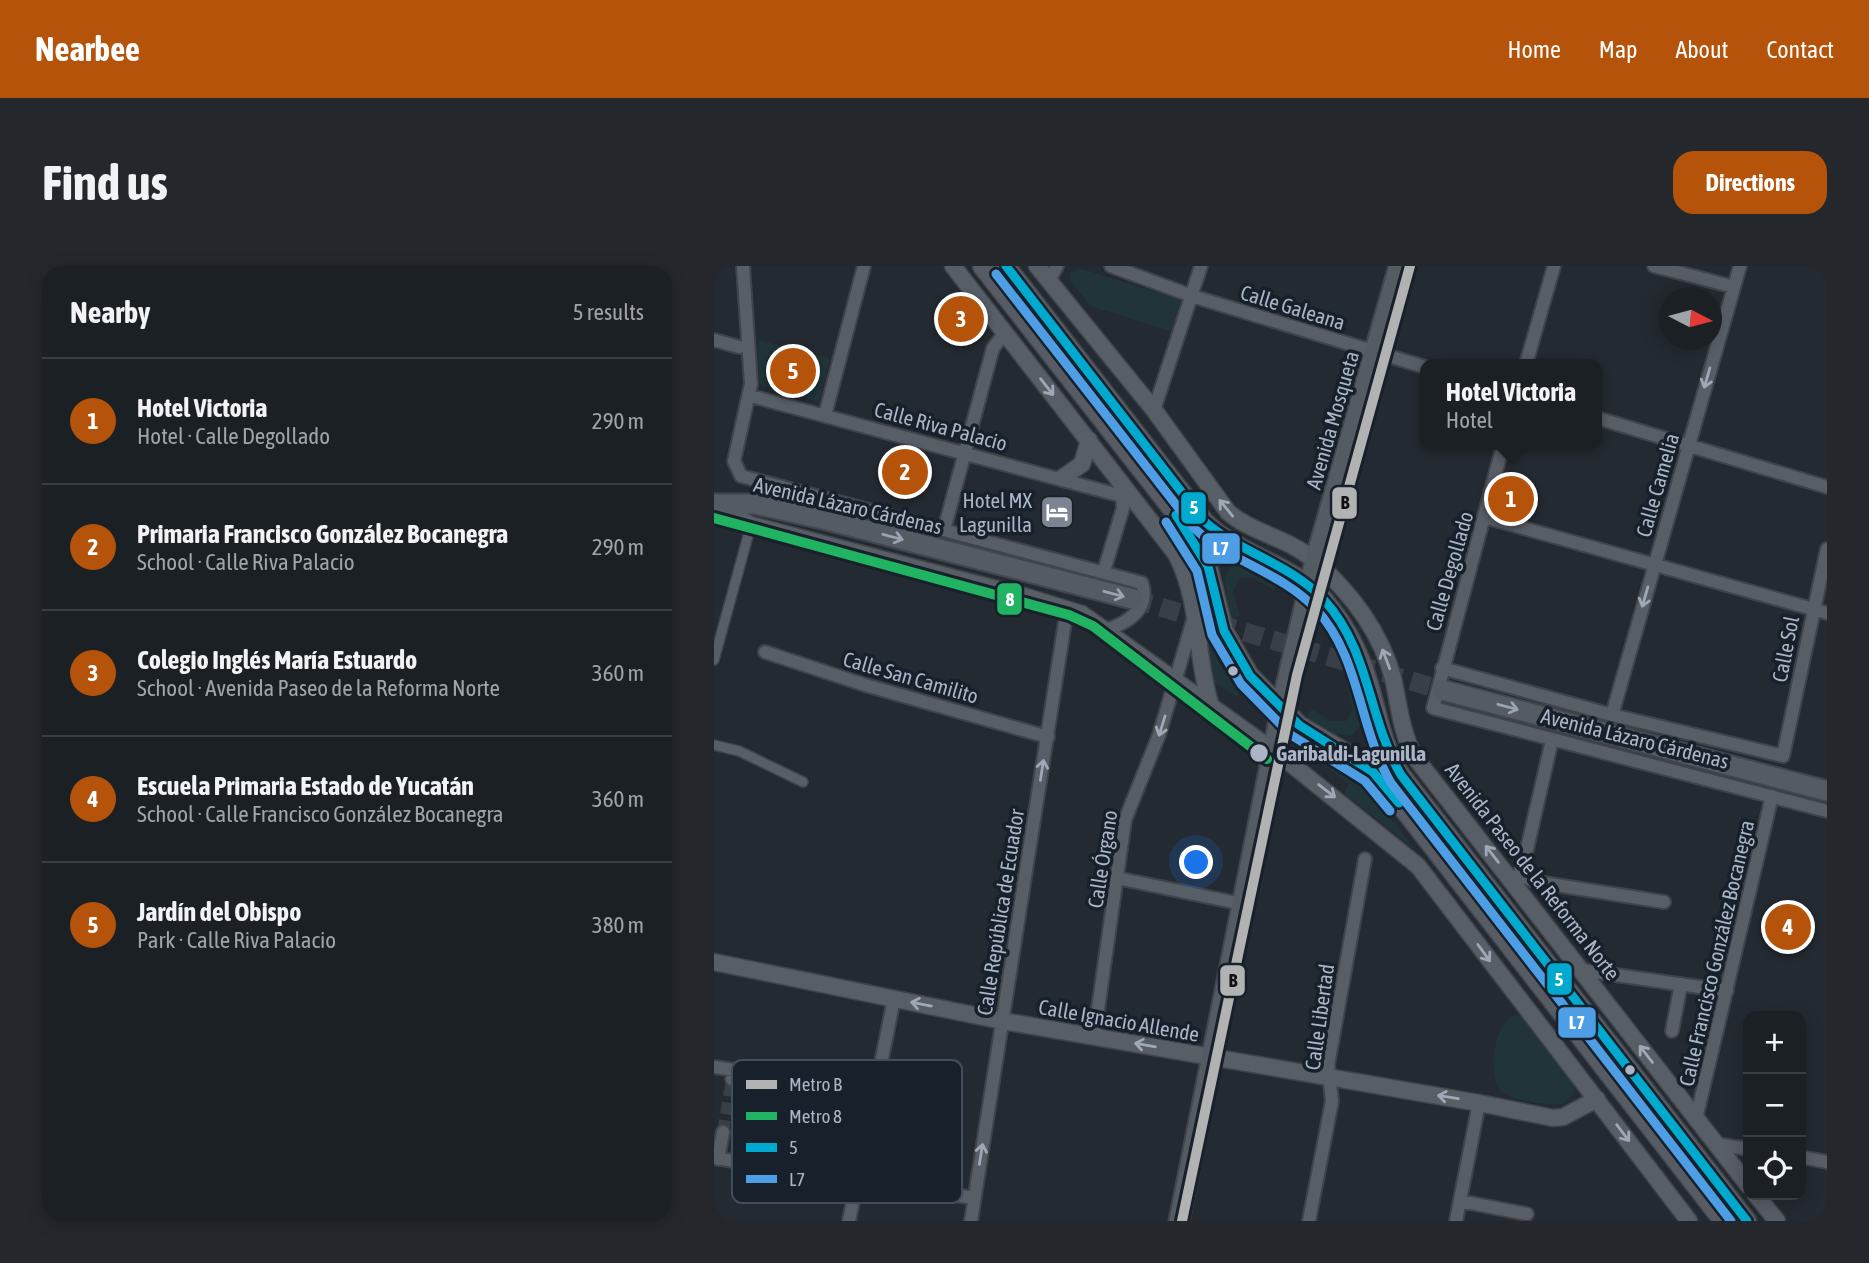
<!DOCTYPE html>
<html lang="en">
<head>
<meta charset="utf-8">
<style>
  :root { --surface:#1b2025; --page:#24282d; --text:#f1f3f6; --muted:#a0a3a7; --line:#393e42; --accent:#b45309 }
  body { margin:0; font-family:"Asap Condensed",sans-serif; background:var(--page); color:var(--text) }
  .controls { position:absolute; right:21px; bottom:21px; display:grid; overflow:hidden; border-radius:14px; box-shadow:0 4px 18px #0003 }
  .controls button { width:63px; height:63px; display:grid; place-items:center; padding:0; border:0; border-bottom:2px solid var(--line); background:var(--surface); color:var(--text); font:35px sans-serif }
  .compass { position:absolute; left:945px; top:21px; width:63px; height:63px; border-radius:50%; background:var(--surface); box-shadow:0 4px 18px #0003; rotate:96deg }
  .you { position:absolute; left:483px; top:597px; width:24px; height:24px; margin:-18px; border:5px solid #fff; border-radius:50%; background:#1a73e8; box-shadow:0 0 0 10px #1a73e833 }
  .badge { display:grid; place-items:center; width:46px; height:46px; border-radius:50%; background:var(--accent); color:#fff; font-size:23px; font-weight:700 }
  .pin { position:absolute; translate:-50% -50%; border:4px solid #fff; box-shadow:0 2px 7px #0006 }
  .popup { position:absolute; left:706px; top:93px; width:182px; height:91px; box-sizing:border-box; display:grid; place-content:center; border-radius:14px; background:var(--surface); filter:drop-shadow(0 2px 5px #0005); font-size:23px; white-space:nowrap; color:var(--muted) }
  .popup b { font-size:26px; color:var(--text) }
  .popup::after { content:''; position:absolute; left:50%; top:100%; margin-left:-14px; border:14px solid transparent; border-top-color:var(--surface) }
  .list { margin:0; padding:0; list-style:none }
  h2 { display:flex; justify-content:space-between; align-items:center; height:91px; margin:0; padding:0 28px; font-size:30px }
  h2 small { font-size:23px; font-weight:400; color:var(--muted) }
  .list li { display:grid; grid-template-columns:46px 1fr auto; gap:21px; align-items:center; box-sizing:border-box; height:126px; padding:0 28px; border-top:2px solid var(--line) }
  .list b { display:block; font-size:26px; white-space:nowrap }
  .list p { margin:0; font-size:23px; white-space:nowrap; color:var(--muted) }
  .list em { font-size:23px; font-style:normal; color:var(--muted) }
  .icon { flex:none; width:38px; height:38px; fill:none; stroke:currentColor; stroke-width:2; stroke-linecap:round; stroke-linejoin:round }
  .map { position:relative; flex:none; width:1113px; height:955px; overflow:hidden; border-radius:21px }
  header { display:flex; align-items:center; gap:42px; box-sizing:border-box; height:98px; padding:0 35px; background:var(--accent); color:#fff }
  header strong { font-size:33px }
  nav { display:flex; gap:38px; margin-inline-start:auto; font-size:24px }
  .intro { display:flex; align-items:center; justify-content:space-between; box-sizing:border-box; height:168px; padding:0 42px }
  h1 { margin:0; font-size:49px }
  .button { padding:18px 32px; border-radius:21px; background:var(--accent); color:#fff; font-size:24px; font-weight:700 }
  main { display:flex; gap:42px; padding:0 42px }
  aside { flex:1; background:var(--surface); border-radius:21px; box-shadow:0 4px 18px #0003 }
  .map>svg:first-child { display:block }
  .green { fill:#213437 }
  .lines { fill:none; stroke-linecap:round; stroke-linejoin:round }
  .minor-tunnel { stroke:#383f47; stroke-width:12; stroke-dasharray:12 6; stroke-linecap:butt }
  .primary-tunnel { stroke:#383f47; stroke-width:19; stroke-dasharray:19 10; stroke-linecap:butt }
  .pedestrian-casing { stroke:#40444a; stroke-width:12 }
  .minor-casing { stroke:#40444a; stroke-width:16 }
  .tertiary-casing { stroke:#40444a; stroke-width:19 }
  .secondary-casing { stroke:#40444a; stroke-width:21 }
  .primary-casing { stroke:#41464e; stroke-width:23 }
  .pedestrian { stroke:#585e66; stroke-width:9 }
  .minor { stroke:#585e66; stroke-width:12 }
  .tertiary { stroke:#585e66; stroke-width:16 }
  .secondary { stroke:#575c64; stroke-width:18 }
  .primary { stroke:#555b62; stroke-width:19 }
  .bus-1-casing { stroke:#17202b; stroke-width:14 }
  .bus-2-casing { stroke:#17202b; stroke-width:14 }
  .bus-1 { stroke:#00a9ce; stroke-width:9 }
  .bus-2 { stroke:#4d9ee5; stroke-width:9 }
  .metro-1-casing { stroke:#17202b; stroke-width:16 }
  .metro-2-casing { stroke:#17202b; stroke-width:16 }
  .metro-1 { stroke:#b1b3b3; stroke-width:10 }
  .metro-2 { stroke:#20b361; stroke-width:10 }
  .oneway { stroke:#9fa8b7 }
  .oneway2 { stroke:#9aa3b1 }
  .bus-dot { fill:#abb5c5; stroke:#17202b; stroke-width:2.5 }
  .labels { text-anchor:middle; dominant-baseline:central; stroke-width:7; stroke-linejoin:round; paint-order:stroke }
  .street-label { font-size:21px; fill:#abb5c5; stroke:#17202b }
  .poi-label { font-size:21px; fill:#abb5c5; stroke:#17202b; text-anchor:end }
  .stop-label { font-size:21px; font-weight:bold; fill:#abb5c5; stroke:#17202b; text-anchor:start }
  .key { fill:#17202b; stroke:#434d59; stroke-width:2 }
  .key-label { font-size:19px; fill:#abb5c5 }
  .line-badge { stroke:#17202b; stroke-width:2.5 }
  .badge-label { font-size:19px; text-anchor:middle; font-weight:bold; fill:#fff }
  .pale-badge-label { font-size:19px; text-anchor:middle; font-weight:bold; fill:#111 }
</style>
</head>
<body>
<header>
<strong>Nearbee</strong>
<nav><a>Home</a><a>Map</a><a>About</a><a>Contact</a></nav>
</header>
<div class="intro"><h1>Find us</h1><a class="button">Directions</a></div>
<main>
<aside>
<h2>Nearby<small>5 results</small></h2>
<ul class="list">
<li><span class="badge">1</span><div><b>Hotel Victoria</b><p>Hotel · Calle Degollado</p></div><em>290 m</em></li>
<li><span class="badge">2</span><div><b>Primaria Francisco González Bocanegra</b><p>School · Calle Riva Palacio</p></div><em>290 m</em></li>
<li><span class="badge">3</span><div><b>Colegio Inglés María Estuardo</b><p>School · Avenida Paseo de la Reforma Norte</p></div><em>360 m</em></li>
<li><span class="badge">4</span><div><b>Escuela Primaria Estado de Yucatán</b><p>School · Calle Francisco González Bocanegra</p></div><em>360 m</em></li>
<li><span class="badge">5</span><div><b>Jardín del Obispo</b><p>Park · Calle Riva Palacio</p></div><em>380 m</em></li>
</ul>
</aside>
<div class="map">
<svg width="1113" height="955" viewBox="0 0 1113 955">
  <rect width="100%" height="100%" fill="#242a31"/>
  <path class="green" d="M365 2 467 34 457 65 376 40 356 14V7Z
    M44 74 116 92 105 136 50 121 45 117Z
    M528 296 565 315 560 324 540 312H526L519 325 526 350 517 353 510 311 519 297Z
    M491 380 499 381 503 393 525 429 523 431 494 413Z
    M641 413 648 456 638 470 621 468 592 452 598 443 617 455H632L639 442 632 417Z
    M585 476 649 518 702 584 630 527 635 518 584 479Z
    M803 749 810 751 860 815V828L848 839C831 838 797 836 786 824 773 809 780 752 803 749Z"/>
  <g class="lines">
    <path class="minor-tunnel" d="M9 866 18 813"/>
    <path class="primary-tunnel" d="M419 333 728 424"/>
    <g class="pedestrian-casing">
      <path id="pedestrian" d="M0 394 37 259
        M0 479 25 485 89 516"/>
    </g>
    <g class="minor-casing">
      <path id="minor" d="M29 0 37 118 20 195 27 210 428 317C436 344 413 357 392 364
        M397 0 478 30 711 101
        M940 0 1020 21
        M335 15 343 0
        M0 74 25 81
        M812 98 840 0
        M37 130 408 230
        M440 144 487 0
        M111 149 150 0
        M883 152 1113 221
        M789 179 719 442 1113 545
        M770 251 1113 347
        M230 264 279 82 291 67
        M390 305 409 242 408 230 413 225
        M51 386 151 419 334 471
        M728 402 898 449 1069 490 1113 283
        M898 449 1026 0
        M805 609 823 616 950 636
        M403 612 528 638
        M798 613 805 609 810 596 838 474
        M867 704 1013 725
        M958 765 967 718
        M380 771 411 554 445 469 480 351
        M0 801 20 804 18 813
        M982 853 1058 530
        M1002 878 1034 883
        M1087 891 1113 896
        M0 892 260 932
        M4 893 9 866
        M746 935 813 948
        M135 955 180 733
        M257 955 353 343
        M595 955 618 835 614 799 651 593
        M742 955 765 837"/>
    </g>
    <g class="tertiary-casing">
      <path id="tertiary" d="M239 0 462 288C487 336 481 390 497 441
        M323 0 440 144 514 246C539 268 574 271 602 296 637 327 667 367 679 412 685 439 687 465 700 490L1034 919
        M348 212 368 198 375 174
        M0 239 37 259 313 331 368 348 571 493 704 600 975 955
        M0 696 289 755 765 837 839 852 849 851 883 833
        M1042 929 1063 955"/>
    </g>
    <g class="secondary-casing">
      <path id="secondary" d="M268 0 472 261 494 300 510 365 536 410 585 459 641 492 677 527 1009 955
        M292 0 490 255C524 290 577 297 610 334 628 355 643 382 652 409 664 444 666 477 687 509L1033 955"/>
    </g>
    <g class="primary-casing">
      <path id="primary" d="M0 238H41L113 254 419 333
        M728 424 1113 525
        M465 955 571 424 601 295 685 0"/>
    </g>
    <use href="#pedestrian" class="pedestrian"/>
    <use href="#minor" class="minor"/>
    <use href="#tertiary" class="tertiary"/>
    <use href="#secondary" class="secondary"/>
    <use href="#primary" class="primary"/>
    <g class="bus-1-casing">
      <path id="bus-1" d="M292 0 490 255C526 287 577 298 610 334 656 384 654 453 687 509L1033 955
        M462 249 494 300 510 365 536 410 585 459 659 506 685 537"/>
    </g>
    <g class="bus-2-casing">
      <path id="bus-2" d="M282 8 481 263C517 296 568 307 601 342 647 391 644 461 677 517L1017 955
        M452 256 483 305 498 369 527 418 577 469 651 515 676 545"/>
    </g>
    <use href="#bus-1" class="bus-1"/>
    <use href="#bus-2" class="bus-2"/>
    <g class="metro-1-casing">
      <path id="metro-1" d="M468 955 583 409 696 0"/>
    </g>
    <g class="metro-2-casing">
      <path id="metro-2" d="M0 252 355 349 379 360 553 493"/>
    </g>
    <use href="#metro-1" class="metro-1"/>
    <use href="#metro-2" class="metro-2"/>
  </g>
  <defs><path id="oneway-shaft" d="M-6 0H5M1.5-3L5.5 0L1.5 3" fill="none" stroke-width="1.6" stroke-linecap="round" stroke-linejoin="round" transform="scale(1.75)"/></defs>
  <g class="oneway">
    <use href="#oneway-shaft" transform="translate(993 112) rotate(106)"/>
    <use href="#oneway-shaft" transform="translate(333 121) rotate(52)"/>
    <use href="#oneway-shaft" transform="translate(512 242) rotate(-129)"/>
    <use href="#oneway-shaft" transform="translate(931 331) rotate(106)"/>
    <use href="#oneway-shaft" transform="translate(672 393) rotate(-111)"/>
    <use href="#oneway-shaft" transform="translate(448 460) rotate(107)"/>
    <use href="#oneway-shaft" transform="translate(328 504) rotate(-81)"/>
    <use href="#oneway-shaft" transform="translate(613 525) rotate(38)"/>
    <use href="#oneway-shaft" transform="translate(778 588) rotate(-128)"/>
    <use href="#oneway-shaft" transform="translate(770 687) rotate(54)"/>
    <use href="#oneway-shaft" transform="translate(207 738) rotate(-169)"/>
    <use href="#oneway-shaft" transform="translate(431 779) rotate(-170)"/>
    <use href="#oneway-shaft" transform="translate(932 788) rotate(-128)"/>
    <use href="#oneway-shaft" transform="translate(734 831) rotate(-171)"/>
    <use href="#oneway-shaft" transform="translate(909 867) rotate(53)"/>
    <use href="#oneway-shaft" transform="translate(267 888) rotate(-81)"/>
  </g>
  <g class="oneway2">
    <use href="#oneway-shaft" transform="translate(179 271) rotate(15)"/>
    <use href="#oneway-shaft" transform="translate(400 328) rotate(15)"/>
    <use href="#oneway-shaft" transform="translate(794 441) rotate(15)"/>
  </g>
  <defs>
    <g id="hotel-square" transform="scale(1.75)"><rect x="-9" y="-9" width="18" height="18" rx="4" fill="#7c8491" stroke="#17202b"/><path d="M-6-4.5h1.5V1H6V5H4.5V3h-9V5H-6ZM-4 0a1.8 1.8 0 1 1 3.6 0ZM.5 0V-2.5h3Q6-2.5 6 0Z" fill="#fff"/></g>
  </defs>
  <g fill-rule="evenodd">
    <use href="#hotel-square" x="343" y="246"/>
  </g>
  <g class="bus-dot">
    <circle cx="519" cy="405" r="6"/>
    <circle cx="545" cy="487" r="10"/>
    <circle cx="916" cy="804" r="6"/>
  </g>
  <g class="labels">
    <g class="street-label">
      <text transform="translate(579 41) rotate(17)">Calle Galeana</text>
      <text transform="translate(618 154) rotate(-74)">Avenida Mosqueta</text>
      <text transform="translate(227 160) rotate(15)">Calle Riva Palacio</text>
      <text transform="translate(943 219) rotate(-74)">Calle Camelia</text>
      <text transform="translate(134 239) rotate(13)">Avenida Lázaro Cárdenas</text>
      <text transform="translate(735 305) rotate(-74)">Calle Degollado</text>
      <text transform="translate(1071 383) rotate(-79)">Calle Sol</text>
      <text transform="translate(197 411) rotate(16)">Calle San Camilito</text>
      <text transform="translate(921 472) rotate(14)">Avenida Lázaro Cárdenas</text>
      <text transform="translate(388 593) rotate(-81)">Calle Órgano</text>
      <text transform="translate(819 605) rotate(52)">Avenida Paseo de la Reforma Norte</text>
      <text transform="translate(286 646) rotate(-81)">Calle República de Ecuador</text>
      <text transform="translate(1002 687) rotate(-77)">Calle Francisco González Bocanegra</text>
      <text transform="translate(605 751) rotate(-82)">Calle Libertad</text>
      <text transform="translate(405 754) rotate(10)">Calle Ignacio Allende</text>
    </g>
    <g class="poi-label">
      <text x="318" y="234">Hotel MX<tspan x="318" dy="24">Lagunilla</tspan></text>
    </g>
    <g class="stop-label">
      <text x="562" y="487">Garibaldi-Lagunilla</text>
    </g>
  </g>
  <rect x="18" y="794" width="230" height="143" rx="10" class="key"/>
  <rect x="32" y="814" width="31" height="9" fill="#b1b3b3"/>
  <rect x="32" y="846" width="31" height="8" fill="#20b361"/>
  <rect x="32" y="877" width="31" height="9" fill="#00a9ce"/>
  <rect x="32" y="909" width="31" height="8" fill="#4d9ee5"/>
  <g class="key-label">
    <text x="75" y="825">Metro B</text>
    <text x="75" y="857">Metro 8</text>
    <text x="75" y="888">5</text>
    <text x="75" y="920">L7</text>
  </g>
  <g class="line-badge">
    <rect x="617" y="220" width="27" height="34" rx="7" fill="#b1b3b3"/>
    <rect x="466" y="225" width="27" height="34" rx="7" fill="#00a9ce"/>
    <rect x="487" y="266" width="40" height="33" rx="7" fill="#4d9ee5"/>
    <rect x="282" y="316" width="27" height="34" rx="7" fill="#20b361"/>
    <rect x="832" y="696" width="27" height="34" rx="7" fill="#00a9ce"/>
    <rect x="505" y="698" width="27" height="33" rx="7" fill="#b1b3b3"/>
    <rect x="843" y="740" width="40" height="33" rx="7" fill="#4d9ee5"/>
  </g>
  <g class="badge-label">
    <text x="480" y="248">5</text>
    <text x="507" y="289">L7</text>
    <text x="296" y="340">8</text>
    <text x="845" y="720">5</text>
    <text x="863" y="763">L7</text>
  </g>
  <g class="pale-badge-label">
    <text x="631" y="243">B</text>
    <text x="519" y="721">B</text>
  </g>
</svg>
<div class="controls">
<button>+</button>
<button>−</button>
<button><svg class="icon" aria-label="locate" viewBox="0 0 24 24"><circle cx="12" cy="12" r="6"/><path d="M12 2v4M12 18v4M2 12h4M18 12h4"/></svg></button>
</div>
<svg class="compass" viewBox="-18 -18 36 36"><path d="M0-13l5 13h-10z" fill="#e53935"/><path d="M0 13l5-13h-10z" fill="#a0a3a7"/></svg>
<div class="you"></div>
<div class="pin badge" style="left:797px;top:233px">1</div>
<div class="popup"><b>Hotel Victoria</b>Hotel</div>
<div class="pin badge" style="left:191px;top:206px">2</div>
<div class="pin badge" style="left:247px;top:53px">3</div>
<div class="pin badge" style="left:1074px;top:661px">4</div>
<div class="pin badge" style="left:79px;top:105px">5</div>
</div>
</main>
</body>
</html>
